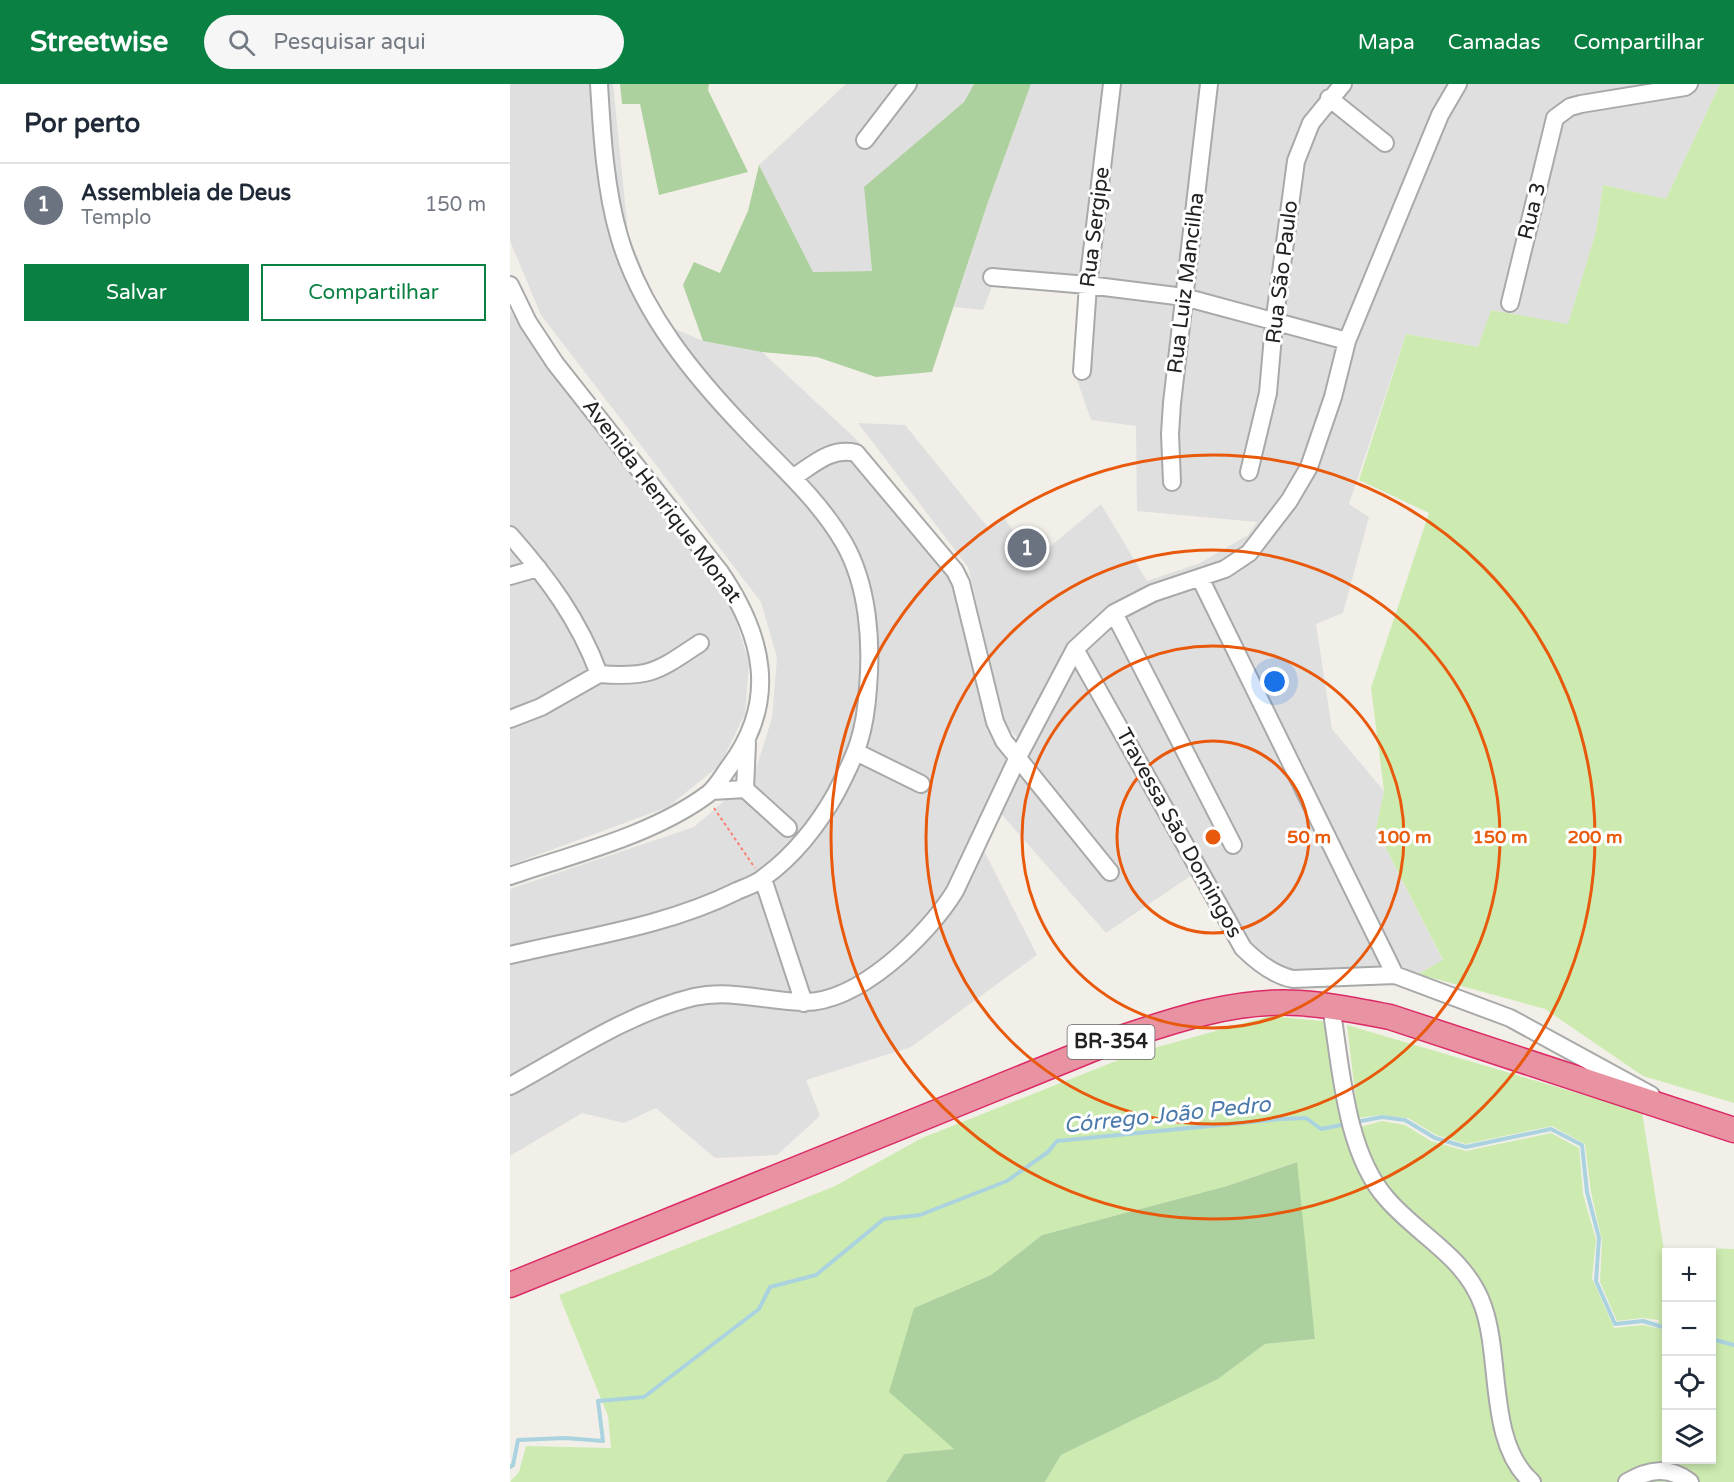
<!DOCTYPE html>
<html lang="pt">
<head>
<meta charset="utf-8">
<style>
  :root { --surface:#fff; --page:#f6f6f7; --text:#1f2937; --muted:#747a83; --line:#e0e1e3; --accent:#0b8043 }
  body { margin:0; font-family:"Varela Round",sans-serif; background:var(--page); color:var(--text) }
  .controls { position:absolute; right:18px; bottom:18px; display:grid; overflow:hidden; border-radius:0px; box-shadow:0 3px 9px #0003 }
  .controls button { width:54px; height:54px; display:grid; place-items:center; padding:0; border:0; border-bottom:2px solid var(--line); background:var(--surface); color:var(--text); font:30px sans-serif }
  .you { position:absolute; left:765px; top:598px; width:21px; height:21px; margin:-15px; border:4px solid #fff; border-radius:50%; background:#1a73e8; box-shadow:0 0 0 9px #1a73e833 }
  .badge { display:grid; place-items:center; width:39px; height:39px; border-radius:50%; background:var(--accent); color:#fff; font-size:20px; font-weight:700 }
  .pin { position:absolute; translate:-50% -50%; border:3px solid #fff; box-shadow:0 2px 6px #0006 }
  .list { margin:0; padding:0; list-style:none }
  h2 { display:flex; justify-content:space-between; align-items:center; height:78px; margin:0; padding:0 24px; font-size:26px }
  h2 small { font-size:20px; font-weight:400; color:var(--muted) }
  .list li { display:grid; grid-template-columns:39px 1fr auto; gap:18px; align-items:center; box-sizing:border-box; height:84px; padding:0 24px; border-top:2px solid var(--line) }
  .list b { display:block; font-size:22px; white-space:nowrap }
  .list p { margin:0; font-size:20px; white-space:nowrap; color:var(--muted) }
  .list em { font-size:20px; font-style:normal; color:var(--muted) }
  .actions { display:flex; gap:12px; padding:18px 24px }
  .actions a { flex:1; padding:14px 0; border:2px solid var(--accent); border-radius:0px; text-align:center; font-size:21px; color:var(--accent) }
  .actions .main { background:var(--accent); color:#fff }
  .icon { flex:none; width:33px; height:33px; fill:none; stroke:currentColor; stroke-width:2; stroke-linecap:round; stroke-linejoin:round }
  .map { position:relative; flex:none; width:1224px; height:1398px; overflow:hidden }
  header { display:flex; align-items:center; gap:36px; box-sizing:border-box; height:84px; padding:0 30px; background:var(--accent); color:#fff }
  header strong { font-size:28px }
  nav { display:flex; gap:33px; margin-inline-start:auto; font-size:21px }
  .search { width:420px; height:54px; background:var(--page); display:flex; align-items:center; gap:15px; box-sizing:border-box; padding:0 21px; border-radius:33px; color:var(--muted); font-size:22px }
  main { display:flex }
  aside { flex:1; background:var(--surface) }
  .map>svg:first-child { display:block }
  .residential { fill:#e0dfdf }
  .grass { fill:#cdebb0 }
  .forest { fill:#add19e }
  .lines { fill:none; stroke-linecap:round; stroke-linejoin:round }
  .stream { stroke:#aad3df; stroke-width:4 }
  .minor-casing { stroke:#a9a9a9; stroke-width:20 }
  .highway-casing { stroke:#dc2a67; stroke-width:27 }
  .path { stroke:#fa8072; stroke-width:2; stroke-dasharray:3 3; stroke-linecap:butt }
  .minor { stroke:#fff; stroke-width:16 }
  .highway { stroke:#e892a2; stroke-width:24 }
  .ring { fill:none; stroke:#e8590c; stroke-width:3 }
  .labels { text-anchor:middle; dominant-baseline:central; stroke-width:6; stroke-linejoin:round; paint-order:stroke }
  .shield { fill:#fff; stroke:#646464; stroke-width:1.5 }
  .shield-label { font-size:20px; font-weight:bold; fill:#222 }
  .street-label { font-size:21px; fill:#222; stroke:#fff }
  .water-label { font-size:22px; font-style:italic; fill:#4a7aab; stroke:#fff }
  .centre { fill:#e8590c; stroke:#fff; stroke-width:3 }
  .ring-label { font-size:18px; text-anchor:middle; font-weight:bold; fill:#e8590c; stroke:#fff; stroke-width:6; stroke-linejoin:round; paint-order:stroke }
</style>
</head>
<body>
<header>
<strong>Streetwise</strong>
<div class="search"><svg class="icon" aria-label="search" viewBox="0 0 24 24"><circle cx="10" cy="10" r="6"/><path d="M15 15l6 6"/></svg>Pesquisar aqui</div>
<nav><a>Mapa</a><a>Camadas</a><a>Compartilhar</a></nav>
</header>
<main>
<aside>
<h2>Por perto<small></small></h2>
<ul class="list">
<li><span class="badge" style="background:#6b7280">1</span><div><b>Assembleia de Deus</b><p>Templo</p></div><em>150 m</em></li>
</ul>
<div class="actions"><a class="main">Salvar</a><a>Compartilhar</a></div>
</aside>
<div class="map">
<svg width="1224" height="1398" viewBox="0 0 1224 1398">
  <rect width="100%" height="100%" fill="#f2efe9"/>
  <path class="residential" d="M0 0H103L118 149 142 209 163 244 193 257 252 268 346 355 453 488 493 644 512 672 514 659 496 643 458 483 348 339 395 341 480 446 492 431 524 476 591 420 637 497 690 479 738 451 747 438 627 427 626 342 581 336 566 293 570 211 483 200 473 226 444 223 478 118 521 0H1210L1156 115 1093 101 1086 148 1058 241 982 226 968 263 896 250 839 420 859 433 833 529 806 540 822 645 874 707 866 745 933 877 908 890 864 884 782 889 742 868 694 783 596 849 486 724 470 759 527 871 401 963 296 996 310 1032 267 1071 205 1074 146 1024 114 1039 72 1029 0 1072V805L184 743 244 691 262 634 267 574 251 518 31 231 0 157Z
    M336 0H464L454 18 354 103 362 187 303 188 249 81Z
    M0 227 198 489 224 530 239 579 235 630 210 681 158 723 0 781Z"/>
  <path class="grass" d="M1210 0H1224V1019L1133 992 1035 925 908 890 933 876 866 745 874 707 861 604 919 429 849 396 896 250 968 263 981 226 1058 240 1086 148 1093 101 1156 115Z
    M760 932 822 938 836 1047 872 1037 895 1041 921 1057 956 1067 1041 1049 1069 1064 1073 1110 1086 1156 1082 1194 1104 1244 1133 1241 1147 1244 1149 1236 1132 1234 1107 1237 1090 1198 1092 1157 1081 1108 1075 1060 1042 1042 956 1060 926 1051 898 1034 870 1031 848 1034 837 941 1132 1028 1156 1179V1376H1202V1168H1181L1192 1164 1224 1165V1398H535L551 1371 708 1295 755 1260 805 1255 786 1078 717 1102 532 1151 481 1191 404 1224 444 1365 394 1370 376 1398H0L9 1388 16 1362 101 1364 98 1332 49 1211 323 1103 412 1054 626 969Z"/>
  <path class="forest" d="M110 0H199L198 6 238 88 149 111 130 20H112Z
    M464 0H521L478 118 422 288 366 293 307 273 252 268 193 257 173 201 184 178 210 189 238 127 249 81 303 188 362 187 354 103 454 18Z
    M787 1078 805 1255 755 1260 708 1295 551 1371 535 1398H376L394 1370 444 1365 379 1308 404 1224 481 1191 532 1151 717 1102Z"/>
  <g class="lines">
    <path class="stream" d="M846 1038 872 1033 895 1036 925 1054 956 1063 1041 1045 1072 1061 1077 1108 1089 1154 1086 1197 1105 1240 1133 1237 1156 1244
      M1202 1255 1224 1261
      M0 1383 3 1381 8 1356 55 1354 93 1357 88 1317 134 1313 249 1225 260 1203 306 1191 374 1135 410 1131 497 1097 538 1068 547 1057 771 1035 796 1034 811 1045 836 1040"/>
    <g class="minor-casing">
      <path id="minor" d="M819 14 875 59
        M355 56 398 0
        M482 193 578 201 674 213 837 257
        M0 201 18 238 45 279 210 488C253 551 269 616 220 682 213 691 207 703 198 710 143 751 64 770 0 792
        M1000 219 1045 34 1060 23 1071 20 1175 3 1179 0
        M572 287 578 201 602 0
        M739 388 758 309 764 240 786 77 801 39 833 0
        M284 393C304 380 321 363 346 369L445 487 451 499 485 638 494 657 600 788
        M662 398 660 350 662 319 699 0
        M0 451C38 494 69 536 89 590
        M0 492 28 484
        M690 494 885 891
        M604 529 723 761
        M565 565 733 864C747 878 763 891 783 895L885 891 1000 934 1141 1011
        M89 590C141 594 148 587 190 559
        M0 635 31 623 89 590
        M237 659 235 705 278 744
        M348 669 411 700
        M202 707 235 705
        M253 795 294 919
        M0 871C76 853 157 842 227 807 236 803 246 800 253 794 283 773 309 740 326 709 347 669 355 649 358 604 362 557 358 501 334 459 309 416 272 384 238 348 184 292 131 228 109 152 95 104 92 50 89 0
        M821 922C831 982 835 1068 877 1115 909 1152 956 1173 973 1222 992 1275 977 1359 1022 1398
        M0 1002C59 970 118 929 184 913 221 905 255 917 292 918 348 920 418 851 445 807L508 673 565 565 604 529 643 509 715 485 739 469 779 417 799 383 823 313 837 257 930 31 948 0
        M1117 1398C1139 1385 1159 1382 1180 1398"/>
    </g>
    <g class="highway-casing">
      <path id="highway" d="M0 1201 605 956C664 936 726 915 789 919 820 921 850 927 880 933L1224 1046"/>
    </g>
    <path class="path" d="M204 724 245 784"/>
    <use href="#minor" class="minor"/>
    <use href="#highway" class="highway"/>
  </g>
  <g class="ring">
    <circle cx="703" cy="753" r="96"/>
    <circle cx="703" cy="753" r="191"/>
    <circle cx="703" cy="753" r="287"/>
    <circle cx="703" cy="753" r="382"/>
  </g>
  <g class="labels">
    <rect class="shield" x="557.5" y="941" width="87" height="34" rx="4.5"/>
    <g class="shield-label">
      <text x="601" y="958">BR-354</text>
    </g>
    <g class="street-label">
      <text transform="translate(1022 127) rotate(-76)">Rua 3</text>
      <text transform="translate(585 143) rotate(-83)">Rua Sergipe</text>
      <text transform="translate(772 188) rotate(-83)">Rua São Paulo</text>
      <text transform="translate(676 199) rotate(-83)">Rua Luiz Mancilha</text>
      <text transform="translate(152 417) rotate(53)">Avenida Henrique Monat</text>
      <text transform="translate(669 749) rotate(61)">Travessa São Domingos</text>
    </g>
    <g class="water-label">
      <text transform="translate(657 1031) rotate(-6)">Córrego João Pedro</text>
    </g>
  </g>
  <circle cx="703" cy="753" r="9" class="centre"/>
  <g class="ring-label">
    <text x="799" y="759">50 m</text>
    <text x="894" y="759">100 m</text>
    <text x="990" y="759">150 m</text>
    <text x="1085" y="759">200 m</text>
  </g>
</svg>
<div class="controls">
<button>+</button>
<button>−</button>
<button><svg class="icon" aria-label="locate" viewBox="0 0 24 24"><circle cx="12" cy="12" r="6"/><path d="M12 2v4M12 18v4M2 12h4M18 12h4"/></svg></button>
<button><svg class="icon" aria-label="layers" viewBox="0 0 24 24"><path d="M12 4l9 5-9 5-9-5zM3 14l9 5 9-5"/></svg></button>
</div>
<div class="you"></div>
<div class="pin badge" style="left:517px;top:464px;background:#6b7280">1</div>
</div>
</main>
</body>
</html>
